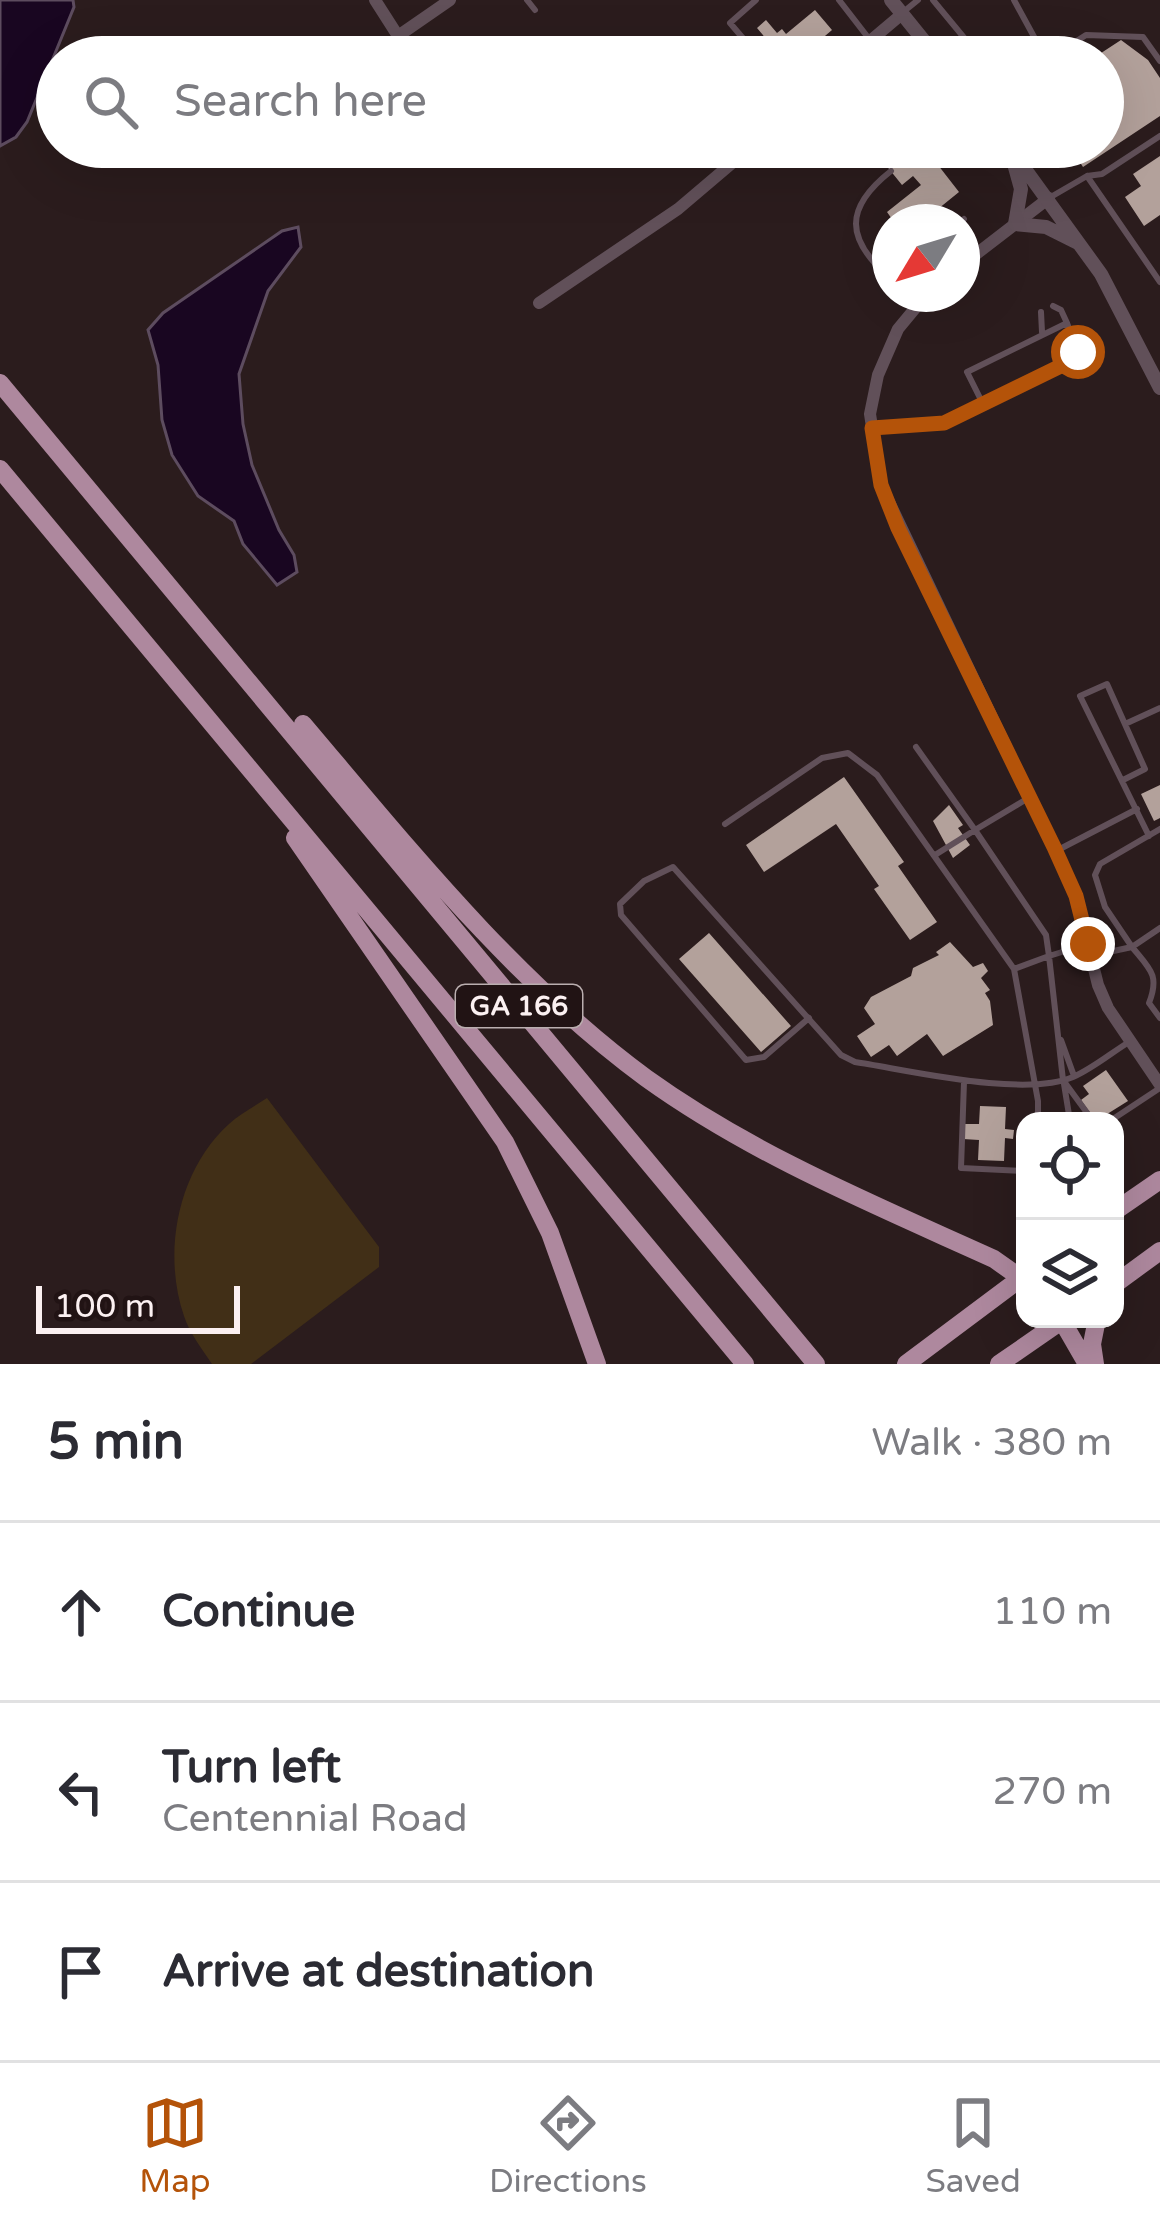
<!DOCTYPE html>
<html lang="en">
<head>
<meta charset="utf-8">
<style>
  :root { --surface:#fff; --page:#f7f7f7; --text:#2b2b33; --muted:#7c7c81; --line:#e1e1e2; --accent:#b45309 }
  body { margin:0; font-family:"Varela Round",sans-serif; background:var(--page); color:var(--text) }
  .controls { position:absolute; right:36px; bottom:36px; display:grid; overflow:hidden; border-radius:24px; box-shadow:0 12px 48px #0002 }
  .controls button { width:108px; height:108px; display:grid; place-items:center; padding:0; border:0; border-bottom:3px solid var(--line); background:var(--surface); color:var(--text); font:60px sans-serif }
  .compass { position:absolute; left:872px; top:204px; width:108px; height:108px; border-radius:50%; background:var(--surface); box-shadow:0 12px 48px #0002; rotate:232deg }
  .scale { position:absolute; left:36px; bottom:30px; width:204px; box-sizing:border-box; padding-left:12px; border:6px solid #fbf0f1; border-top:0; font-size:33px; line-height:42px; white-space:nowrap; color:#fbf0f1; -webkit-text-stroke:9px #211314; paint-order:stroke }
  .stop { position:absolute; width:36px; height:36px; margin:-27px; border:9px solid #b45309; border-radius:50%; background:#fff }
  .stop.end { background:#b45309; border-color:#fff; box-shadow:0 3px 12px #0008 }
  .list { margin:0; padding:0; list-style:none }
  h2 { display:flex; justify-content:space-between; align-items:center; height:156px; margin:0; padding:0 48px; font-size:51px }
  h2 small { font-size:39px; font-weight:400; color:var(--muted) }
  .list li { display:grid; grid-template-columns:78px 1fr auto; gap:36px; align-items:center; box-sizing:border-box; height:180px; padding:0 48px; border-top:3px solid var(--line) }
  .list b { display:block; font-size:45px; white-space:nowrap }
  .list p { margin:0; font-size:39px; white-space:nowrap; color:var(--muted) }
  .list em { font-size:39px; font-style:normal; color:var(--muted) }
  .icon { flex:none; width:66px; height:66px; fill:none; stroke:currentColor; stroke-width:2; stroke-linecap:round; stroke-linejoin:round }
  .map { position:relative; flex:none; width:1160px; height:1364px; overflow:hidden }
  .search { position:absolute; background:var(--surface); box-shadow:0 12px 48px #0002; left:36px; right:36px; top:36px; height:132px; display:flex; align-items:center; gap:30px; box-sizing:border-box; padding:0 42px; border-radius:66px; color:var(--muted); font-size:45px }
  .sheet { height:696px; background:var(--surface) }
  nav { display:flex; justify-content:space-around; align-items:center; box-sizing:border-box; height:168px; border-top:3px solid var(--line); background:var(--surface); font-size:33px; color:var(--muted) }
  nav a { display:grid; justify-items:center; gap:6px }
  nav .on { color:var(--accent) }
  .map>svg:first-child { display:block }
  .green { fill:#412f17 }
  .water { fill:#190621; stroke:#5d4c5f; stroke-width:3 }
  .building { fill:#b3a19b }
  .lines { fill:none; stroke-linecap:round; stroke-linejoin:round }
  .service { stroke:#615059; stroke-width:6 }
  .minor { stroke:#615059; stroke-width:12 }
  .tertiary { stroke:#615059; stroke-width:14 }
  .trunk { stroke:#ae889e; stroke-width:18 }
  .route { stroke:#b45309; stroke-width:15 }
  .labels { text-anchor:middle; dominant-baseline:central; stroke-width:12; stroke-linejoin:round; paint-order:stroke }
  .shield { fill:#211314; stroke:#baaeaf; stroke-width:3 }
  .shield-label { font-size:27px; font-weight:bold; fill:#fbf0f1 }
</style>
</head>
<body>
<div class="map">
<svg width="1160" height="1364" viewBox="0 0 1160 1364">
  <rect width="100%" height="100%" fill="#2b1c1d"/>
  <path class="green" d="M267 1098 379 1247V1267L251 1364H212C202 1349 189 1332 184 1316 162 1252 178 1170 229 1124 240 1114 255 1106 267 1098Z"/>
  <path class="water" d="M0 0H73L74 7 27 122 16 137 0 146Z
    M298 227 301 247 268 291 239 374 243 424 252 465 279 530 294 555 297 572 277 585 243 544 234 521 198 496 172 455 162 420 158 365 148 330 163 313 282 231Z"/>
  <path class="building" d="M815 10 832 30 805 53 808 57H771L762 46 768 41 757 28 766 20 777 33 782 29 786 34Z
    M1121 40 1148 60 1160 78V116L1083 167 1072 150 1065 154 1060 147H1103V57H1095Z
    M897 147H924L959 192 922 222H894L887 212 921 185 913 176 902 185 881 159Z
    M1160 156V215L1144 226 1125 197 1141 186 1133 174Z
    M844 777 904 862 898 866 937 922 910 940 874 889 879 886 836 824 764 872 746 845Z
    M1160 785V818L1154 821 1141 794Z
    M949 805 963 825 958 828 970 845 953 858 933 821Z
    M709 933 791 1026 761 1052 679 959Z
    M950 942 973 967 983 963 988 971 981 978 990 990 985 993 990 1001 993 1025 943 1056 927 1034 897 1056 889 1045 871 1057 857 1036 875 1024 864 1008 871 997 911 976 913 968 939 955 936 952Z
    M1106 1070 1128 1101 1096 1121 1081 1100 1089 1094 1083 1086Z
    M980 1106 1006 1107 1005 1129 1014 1130 1013 1139 1005 1138 1004 1161 978 1160 979 1140 963 1139 964 1124H979Z"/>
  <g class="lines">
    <path class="service" d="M527 0 535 10
      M756 0 730 23 759 57
      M839 0 870 40
      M933 0 980 57
      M1014 0 1045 57
      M902 13 918 0
      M400 39 412 57
      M378 57 402 41
      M1052 57 1086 35 1143 37 1160 61
      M1087 176 1160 282
      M1049 198 1087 176 1102 174 1160 136
      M961 222 964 219
      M890 278C845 239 844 208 891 171
      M908 294 918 303
      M1053 306 1061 310 1067 323
      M1041 312 1042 332
      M876 428 944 423 1071 361 1078 352 1067 323 967 372 983 404
      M1125 724 1160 708
      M916 747 975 830 1030 797
      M1123 780 1145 769 1107 684 1080 696 1149 836
      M725 824 822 758 848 753 877 775 1014 969 1049 956 1046 935 975 830 935 855
      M1160 829 1100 864 1095 875 1105 907 1132 947 1160 928
      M1056 851 1137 809
      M1088 944 1049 956 1063 1080 1093 1121
      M1090 956 1132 947C1150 969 1160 975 1149 1003L1160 1018
      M1014 969 1038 1101V1121
      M809 1018 764 1057 746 1060 621 915 620 904 644 881 673 867 841 1055 855 1062C908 1070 1024 1098 1073 1077 1092 1069 1111 1053 1129 1042
      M1061 1040 1074 1076
      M964 1082 961 1168 1025 1171
      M1064 1084 1070 1121
      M1110 1121 1160 1088"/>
    <path class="minor" d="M375 0 398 36 450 0
      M851 57 902 14
      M962 265 1049 198
      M927 294 898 329 878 375 870 414 881 485 1054 847 1076 896 1098 985 1108 1008 1160 1085
      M539 303 678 209 751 147"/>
    <path class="tertiary" d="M891 0 937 57
      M1009 147 1101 274 1160 388
      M1011 153 1021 189 1015 224 1046 227 1078 243"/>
    <path class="trunk" d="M0 383 816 1364
      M0 469 745 1364
      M303 724C408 848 514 981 646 1078 753 1155 875 1205 994 1259L1025 1281
      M295 838 505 1142 550 1233 597 1364
      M1115 1211 1160 1180
      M1115 1284 1160 1251
      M1061 1319 1087 1364
      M906 1364 1025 1275
      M999 1364 1064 1319
      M1095 1364 1092 1344 1097 1319"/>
  </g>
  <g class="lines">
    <path class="route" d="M1078 352 1071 361 944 423 872 428 881 485 898 528 1054 847 1076 896 1088 944"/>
  </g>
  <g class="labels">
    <rect class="shield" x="456" y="985" width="126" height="42" rx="9"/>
    <g class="shield-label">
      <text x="519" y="1006">GA 166</text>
    </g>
  </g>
</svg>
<div class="controls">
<button><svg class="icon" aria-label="locate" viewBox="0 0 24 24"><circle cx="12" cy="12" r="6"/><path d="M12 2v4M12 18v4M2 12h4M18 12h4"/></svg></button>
<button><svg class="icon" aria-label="layers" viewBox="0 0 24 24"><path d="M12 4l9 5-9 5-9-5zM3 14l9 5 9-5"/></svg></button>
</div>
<svg class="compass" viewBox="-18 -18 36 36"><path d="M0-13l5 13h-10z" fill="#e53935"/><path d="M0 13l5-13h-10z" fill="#7c7c81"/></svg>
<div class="scale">100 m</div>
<div class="stop" style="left:1078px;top:352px"></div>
<div class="stop end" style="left:1088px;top:944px"></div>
<div class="search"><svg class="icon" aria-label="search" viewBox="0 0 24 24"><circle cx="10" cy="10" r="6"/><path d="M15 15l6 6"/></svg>Search here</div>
</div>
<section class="sheet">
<h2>5 min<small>Walk · 380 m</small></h2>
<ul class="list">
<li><svg class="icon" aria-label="ahead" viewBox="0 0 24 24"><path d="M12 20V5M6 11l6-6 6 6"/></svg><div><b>Continue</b></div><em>110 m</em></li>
<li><svg class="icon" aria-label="left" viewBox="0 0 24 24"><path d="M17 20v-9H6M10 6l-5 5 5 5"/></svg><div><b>Turn left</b><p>Centennial Road</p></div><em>270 m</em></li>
<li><svg class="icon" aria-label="arrive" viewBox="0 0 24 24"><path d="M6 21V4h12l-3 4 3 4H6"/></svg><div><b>Arrive at destination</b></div></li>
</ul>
</section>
<nav>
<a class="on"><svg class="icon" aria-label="map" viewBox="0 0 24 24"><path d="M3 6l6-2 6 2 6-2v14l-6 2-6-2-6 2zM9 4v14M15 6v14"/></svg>Map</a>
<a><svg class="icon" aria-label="directions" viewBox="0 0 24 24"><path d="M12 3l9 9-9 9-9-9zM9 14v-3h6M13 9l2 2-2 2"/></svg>Directions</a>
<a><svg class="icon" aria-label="saved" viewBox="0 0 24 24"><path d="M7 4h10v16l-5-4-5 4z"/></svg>Saved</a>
</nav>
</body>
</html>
